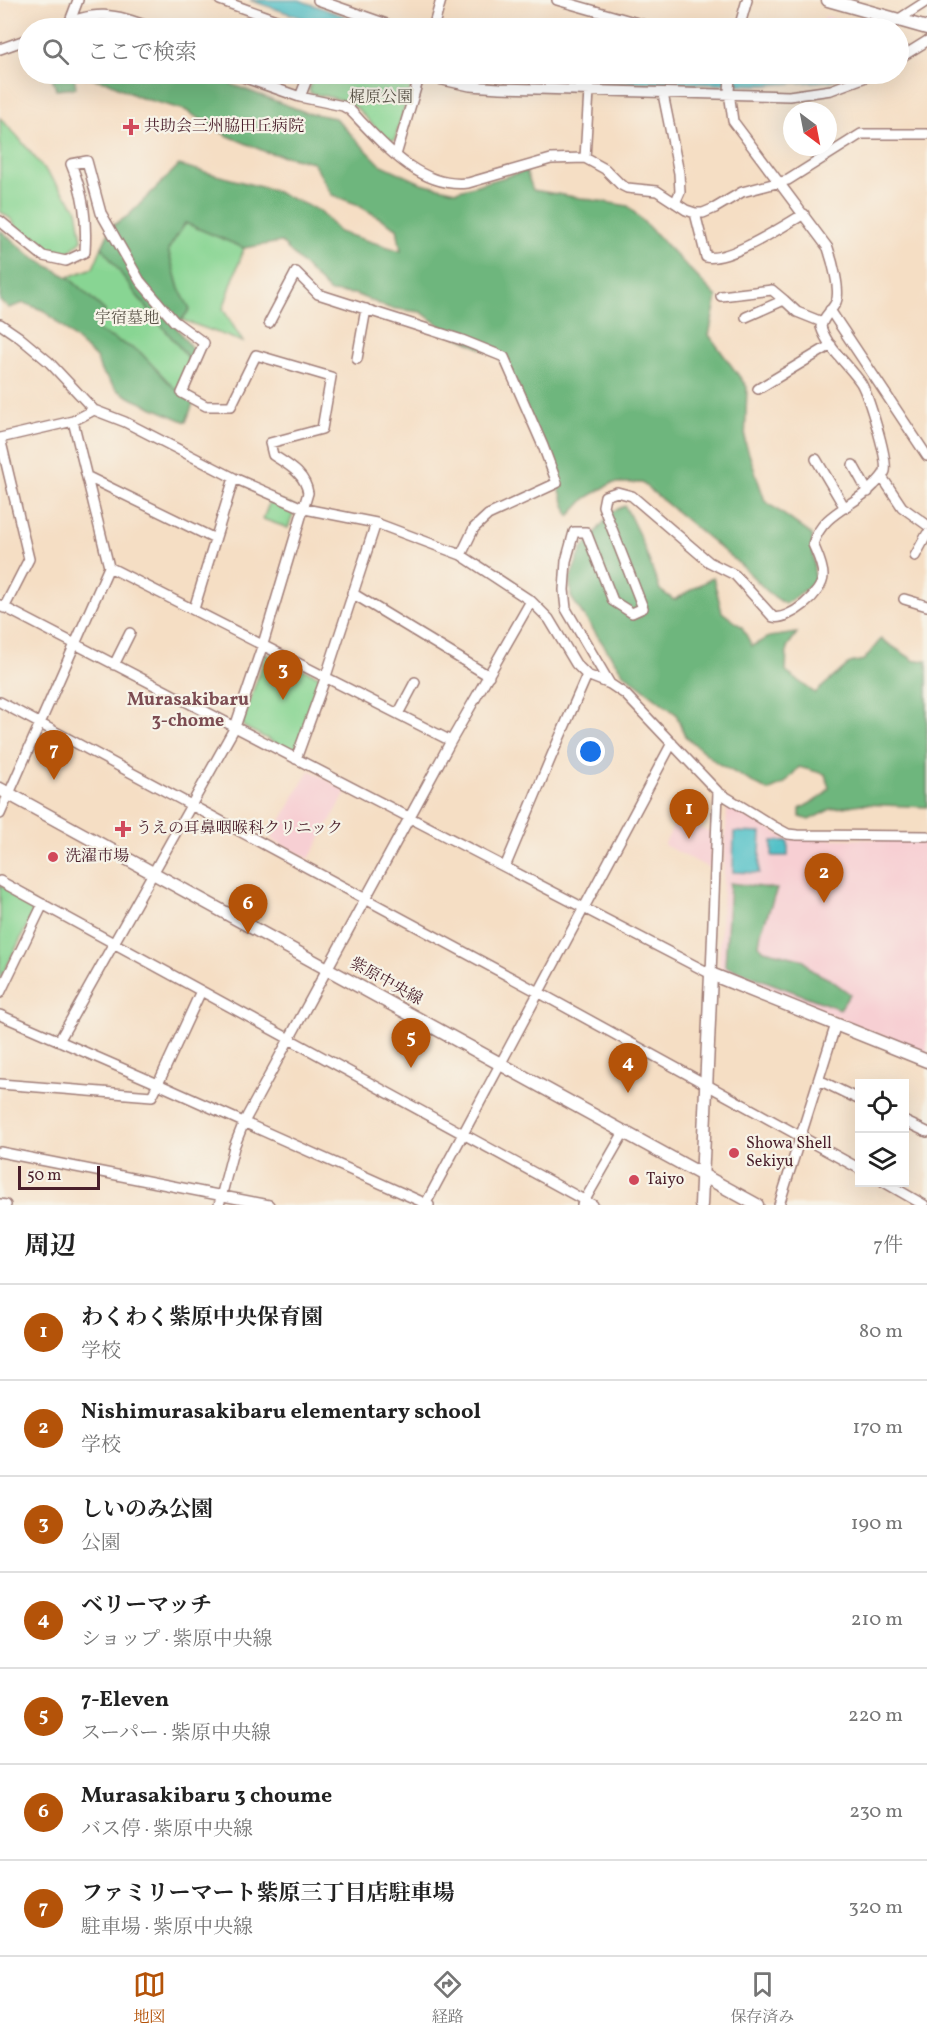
<!DOCTYPE html>
<html lang="ja">
<head>
<meta charset="utf-8">
<style>
  :root { --surface:#fff; --page:#f6f6f6; --text:#222; --muted:#767676; --line:#e0e0e0; --accent:#b45309 }
  body { margin:0; font-family:Vollkorn,"Noto Serif JP",serif; background:var(--page); color:var(--text) }
  .controls { position:absolute; right:18px; bottom:18px; display:grid; overflow:hidden; border-radius:0px; box-shadow:0 6px 24px #0002 }
  .controls button { width:54px; height:54px; display:grid; place-items:center; padding:0; border:0; border-bottom:2px solid var(--line); background:var(--surface); color:var(--text); font:30px sans-serif }
  .compass { position:absolute; left:783px; top:102px; width:54px; height:54px; border-radius:50%; background:var(--surface); box-shadow:0 6px 24px #0002; rotate:148deg }
  .scale { position:absolute; left:18px; bottom:15px; width:82px; box-sizing:border-box; padding-left:6px; border:3px solid #4a1f2b; border-top:0; font-size:16px; line-height:21px; white-space:nowrap; color:#4a1f2b; -webkit-text-stroke:4px #f7f3e8; paint-order:stroke }
  .you { position:absolute; left:591px; top:752px; width:21px; height:21px; margin:-15px; border:4px solid #fff; border-radius:50%; background:#1a73e8; box-shadow:0 0 0 9px #1a73e833 }
  .badge { display:grid; place-items:center; width:39px; height:39px; border-radius:50%; background:var(--accent); color:#fff; font-size:20px; font-weight:700 }
  .pin { position:absolute; translate:-50% -50px; filter:drop-shadow(0 2px 3px #0008) }
  .pin::after { content:''; position:absolute; top:32px; width:21px; height:18px; background:inherit; clip-path:polygon(0 0,100% 0,50% 100%) }
  .list { margin:0; padding:0; list-style:none }
  h2 { display:flex; justify-content:space-between; align-items:center; height:78px; margin:0; padding:0 24px; font-size:26px }
  h2 small { font-size:20px; font-weight:400; color:var(--muted) }
  .list li { display:grid; grid-template-columns:39px 1fr auto; gap:18px; align-items:center; box-sizing:border-box; height:96px; padding:0 24px; border-top:2px solid var(--line) }
  .list b { display:block; font-size:22px; white-space:nowrap }
  .list p { margin:0; font-size:20px; white-space:nowrap; color:var(--muted) }
  .list em { font-size:20px; font-style:normal; color:var(--muted) }
  .icon { flex:none; width:33px; height:33px; fill:none; stroke:currentColor; stroke-width:2; stroke-linecap:round; stroke-linejoin:round }
  .map { position:relative; flex:none; width:927px; height:1205px; overflow:hidden }
  .search { position:absolute; background:var(--surface); box-shadow:0 6px 24px #0002; left:18px; right:18px; top:18px; height:66px; display:flex; align-items:center; gap:15px; box-sizing:border-box; padding:0 21px; border-radius:33px; color:var(--muted); font-size:22px }
  .sheet { height:750px; background:var(--surface) }
  nav { display:flex; justify-content:space-around; align-items:center; box-sizing:border-box; height:84px; border-top:2px solid var(--line); background:var(--surface); font-size:16px; color:var(--muted) }
  nav a { display:grid; justify-items:center; gap:3px }
  nav .on { color:var(--accent) }
  .map>svg:first-child { display:block }
  .built { fill:#f7cfd3 }
  .green { fill:#88d593; stroke:#697a5f; stroke-width:1.5 }
  .forest { fill:#6eb67d; stroke:#5c6a54; stroke-width:1.5 }
  .water { fill:#53c1c8; stroke:#4e707a; stroke-width:1.5 }
  .pier { fill:#f5dec4 }
  .lines { fill:none; stroke-linecap:round; stroke-linejoin:round }
  .street-casing { stroke:#a07e78; stroke-width:12 }
  .secondary-casing { stroke:#a07e78; stroke-width:15 }
  .street { stroke:#fff; stroke-width:9 }
  .secondary { stroke:#fff; stroke-width:12 }
  .poi-dot { fill:#d1495b; stroke:#f7f3e8; stroke-width:2 }
  .labels { text-anchor:middle; dominant-baseline:central; stroke-width:4.5; stroke-linejoin:round; paint-order:stroke }
  .park-label { font-size:16px; fill:#5d564a; stroke:#f7f3e8 }
  .poi-label { font-size:16px; fill:#4a1f2b; stroke:#f7f3e8; text-anchor:start }
  .street-label { font-size:16px; fill:#4a1f2b; stroke:#f7f3e8 }
  .neighbourhood-label { font-size:18px; font-weight:bold; fill:#7c4c52; stroke:#f7f3e8 }
</style>
</head>
<body>
<div class="map">
<svg width="927" height="1205" viewBox="0 0 927 1205">
  <rect width="100%" height="100%" fill="#f7f3e8"/>
  <filter id="ink" filterUnits="userSpaceOnUse"><feTurbulence type="fractalNoise" baseFrequency=".0167" numOctaves="2"/><feDisplacementMap in="SourceGraphic" scale="12" xChannelSelector="R" yChannelSelector="G"/><feConvolveMatrix kernelMatrix="1 2 1 2 8 2 1 2 1" color-interpolation-filters="sRGB"/></filter>
  <filter id="wash" filterUnits="userSpaceOnUse"><feTurbulence type="fractalNoise" baseFrequency=".008" numOctaves="4" result="noise"/><feDisplacementMap in="SourceGraphic" scale="24" xChannelSelector="R" yChannelSelector="G"/><feGaussianBlur stdDeviation="1.35" result="paint"/><feColorMatrix in="noise" values="0 0 0 0 0 0 0 0 0 0 0 0 0 0 0 0 0 1.4 0 .05"/><feComposite in="paint" operator="in"/></filter>
  <g filter="url(#wash)">
    <rect width="100%" height="100%" fill="#f5dec4"/>
    <path class="built" d="M825 16 867 28H821Z
      M309 770 347 791 309 859 271 839Z
      M731 806 786 838 927 840V1054L723 971 719 965 727 808Z
      M678 817 711 833V869L664 845Z"/>
    <path class="green" d="M314 74H415L395 139 391 141 387 140 357 108 339 99 311 93 309 89Z
      M0 118 18 137 77 209 82 240 64 256 42 250 17 229 12 220 0 211Z
      M186 223 244 248 223 309 243 342 182 320 190 309 179 289 168 249Z
      M102 247 138 297 191 361 177 391 140 352 96 330 105 311 68 277 93 268Z
      M271 498 296 507 288 528 263 519Z
      M266 654 324 678 296 748 291 751 244 727 242 722Z
      M0 885 34 903 36 908 0 980Z"/>
    <path class="forest" d="M51 74H218L233 85 305 112 335 118 380 164 421 183 456 191 526 171 533 190 628 206 717 297 709 335 747 387 745 442 765 501 812 535 815 583 785 604 769 593 743 567 642 483H612L586 498 569 516 547 454 499 357 453 335 421 312 389 308 355 294 330 292 281 242 244 248 185 223 168 250 179 289 190 309 176 327 196 354 191 361 135 293 102 247 112 226 128 216 179 165 272 190 320 211 339 232 401 251 397 228 356 204 332 195 313 162 266 152 226 135 185 110 138 97 108 82 74 75 76 88 56 90Z
      M0 230 32 257 68 277 105 311 96 330 140 352 177 391 194 401 186 422 133 399 117 390 101 371 96 358 45 311 24 303 9 308 0 301Z
      M625 506 641 539 660 590 674 600 713 577 722 612 742 627 752 646 769 637 797 633 787 647 786 672 815 693 850 663 864 660 881 639 915 661 927 660V807L861 804 831 809 809 820 800 817V809L823 796 829 788 825 774 799 767 784 784 768 791 717 763 685 736 676 714 622 672 571 597 570 579 582 549 613 511Z
      M730 883 777 889 761 932 759 945 764 950 804 960 811 970 831 980 850 994 840 1009 725 966Z"/>
    <path class="water" d="M250 0H299L378 28H331Z
      M487 74H849L830 81 764 85 524 80Z
      M734 832 761 833 759 873 733 872Z
      M772 841H788V856H772Z"/>
    <path class="pier" d="M920 9 927 11V36L916 43 899 38 898 28H892Z"/>
  </g>
  <g filter="url(#ink)">
    <g class="lines">
      <g class="street-casing">
        <path id="street" d="M220 0 298 28
          M318 0 398 28
          M557 0 655 28
          M70 21 78 0
          M55 28C96 9 112 13 153 28
          M433 28 441 0
          M739 28 747 0
          M885 28 927 1
          M0 49 28 39
          M898 59 927 41
          M234 74 300 97 343 106 350 110C381 142 419 189 468 183L551 159 585 158 605 169 621 185 627 188 657 191 686 210 695 213H703L715 208 742 192 788 180 861 134H927
          M420 75 470 86 500 88 789 96 831 90 874 74
          M663 94 679 173 680 192 675 203
          M300 97 309 74
          M396 155 420 74
          M585 158 589 91
          M695 213 706 257C729 262 783 226 804 214
          M0 221 43 256 66 261 85 252C87 219 84 195 71 164L87 161 101 213 140 281 174 321 204 343 182 393 206 406H231L256 355 331 377 322 429 270 443 273 455C288 465 305 473 308 493L263 644 235 727 59 1041
          M721 296 772 290 784 300
          M830 310 927 456
          M746 317 784 300 797 312 822 322
          M269 323 296 272 318 294 462 340 504 357 543 446 557 483 488 515 474 528 461 555
          M0 324 19 337 49 362 94 410 125 422 234 478 305 509 376 523 461 555 531 601 549 619 576 664 587 675 610 684 625 694 718 792 775 827 788 834 797 835 927 836
          M357 359 366 309
          M758 389 831 345
          M0 438 29 559 4 608
          M0 438 73 421 94 410
          M816 459 845 508
          M853 465 868 492
          M88 477 215 539
          M882 477 902 507 927 525
          M915 556 927 534
          M109 567 451 741
          M352 593 489 676
          M904 599 927 606
          M0 605 711 974 718 792
          M194 609 234 478
          M114 665 130 633
          M610 684 566 609 564 590 566 561 574 532H586L613 601 632 613 643 608 603 506 605 496 617 492 632 496 709 562 735 575 773 617C789 621 823 593 823 576 823 565 817 554 813 544 823 512 852 508 874 485 878 481 883 477 885 471 888 458 868 395 861 383 849 365 828 349 821 327 823 316 832 311 836 302 841 291 832 260 828 248L733 121 729 92 730 74
          M0 702 538 992 860 1169
          M398 714 415 682
          M296 759 326 676 376 523
          M0 814 109 567 73 421
          M505 867 552 755 587 675
          M0 881 593 1205
          M0 993 43 904
          M0 1015 158 1084 201 991
          M819 1080 860 1100
          M0 1084 152 1096 158 1084 429 1205
          M904 1121 927 1132
          M0 1152 269 1205
          M884 1182 924 1205
          M0 1204 6 1205
          M219 1205 234 1147 244 1122 451 741 531 601
          M425 1205 672 743
          M582 1205 624 1132
          M779 1205 836 1024"/>
      </g>
      <g class="secondary-casing">
        <path id="secondary" d="M828 0 927 28
          M0 789 757 1205
          M701 1205 711 974 927 1061"/>
      </g>
      <use href="#street" class="street"/>
      <use href="#secondary" class="secondary"/>
    </g>
  </g>
  <g class="poi-dot">
    <path d="M128 118h6v6h6v6h-6v6h-6v-6h-6v-6h6z"/>
    <path d="M120 820h6v6h6v6h-6v6h-6v-6h-6v-6h6z"/>
    <circle cx="53" cy="857" r="6"/>
    <circle cx="734" cy="1153" r="6"/>
    <circle cx="634" cy="1180" r="6"/>
  </g>
  <g class="labels">
    <g class="park-label">
      <text x="381" y="98">梶原公園</text>
      <text x="127" y="319">宇宿墓地</text>
    </g>
    <g class="poi-label">
      <text x="144" y="127">共助会三州脇田丘病院</text>
      <text x="136" y="829">うえの耳鼻咽喉科クリニック</text>
      <text x="65" y="857">洗濯市場</text>
      <text x="746" y="1144">Showa Shell<tspan x="746" dy="18">Sekiyu</tspan></text>
      <text x="646" y="1180">Taiyo</text>
    </g>
    <g class="street-label">
      <text transform="translate(386 982) rotate(29)">紫原中央線</text>
    </g>
    <g class="neighbourhood-label">
      <text x="188" y="700">Murasakibaru<tspan x="188" dy="21">3-chome</tspan></text>
    </g>
  </g>
</svg>
<div class="controls">
<button><svg class="icon" aria-label="locate" viewBox="0 0 24 24"><circle cx="12" cy="12" r="6"/><path d="M12 2v4M12 18v4M2 12h4M18 12h4"/></svg></button>
<button><svg class="icon" aria-label="layers" viewBox="0 0 24 24"><path d="M12 4l9 5-9 5-9-5zM3 14l9 5 9-5"/></svg></button>
</div>
<svg class="compass" viewBox="-18 -18 36 36"><path d="M0-13l5 13h-10z" fill="#e53935"/><path d="M0 13l5-13h-10z" fill="#767676"/></svg>
<div class="scale">50 m</div>
<div class="you"></div>
<div class="pin badge" style="left:689px;top:839px">1</div>
<div class="pin badge" style="left:824px;top:903px">2</div>
<div class="pin badge" style="left:283px;top:700px">3</div>
<div class="pin badge" style="left:628px;top:1093px">4</div>
<div class="pin badge" style="left:411px;top:1068px">5</div>
<div class="pin badge" style="left:248px;top:934px">6</div>
<div class="pin badge" style="left:54px;top:780px">7</div>
<div class="search"><svg class="icon" aria-label="search" viewBox="0 0 24 24"><circle cx="10" cy="10" r="6"/><path d="M15 15l6 6"/></svg>ここで検索</div>
</div>
<section class="sheet">
<h2>周辺<small>7件</small></h2>
<ul class="list">
<li><span class="badge">1</span><div><b>わくわく紫原中央保育園</b><p>学校</p></div><em>80 m</em></li>
<li><span class="badge">2</span><div><b>Nishimurasakibaru elementary school</b><p>学校</p></div><em>170 m</em></li>
<li><span class="badge">3</span><div><b>しいのみ公園</b><p>公園</p></div><em>190 m</em></li>
<li><span class="badge">4</span><div><b>ベリーマッチ</b><p>ショップ · 紫原中央線</p></div><em>210 m</em></li>
<li><span class="badge">5</span><div><b>7-Eleven</b><p>スーパー · 紫原中央線</p></div><em>220 m</em></li>
<li><span class="badge">6</span><div><b>Murasakibaru 3 choume</b><p>バス停 · 紫原中央線</p></div><em>230 m</em></li>
<li><span class="badge">7</span><div><b>ファミリーマート紫原三丁目店駐車場</b><p>駐車場 · 紫原中央線</p></div><em>320 m</em></li>
</ul>
</section>
<nav>
<a class="on"><svg class="icon" aria-label="map" viewBox="0 0 24 24"><path d="M3 6l6-2 6 2 6-2v14l-6 2-6-2-6 2zM9 4v14M15 6v14"/></svg>地図</a>
<a><svg class="icon" aria-label="directions" viewBox="0 0 24 24"><path d="M12 3l9 9-9 9-9-9zM9 14v-3h6M13 9l2 2-2 2"/></svg>経路</a>
<a><svg class="icon" aria-label="saved" viewBox="0 0 24 24"><path d="M7 4h10v16l-5-4-5 4z"/></svg>保存済み</a>
</nav>
</body>
</html>
